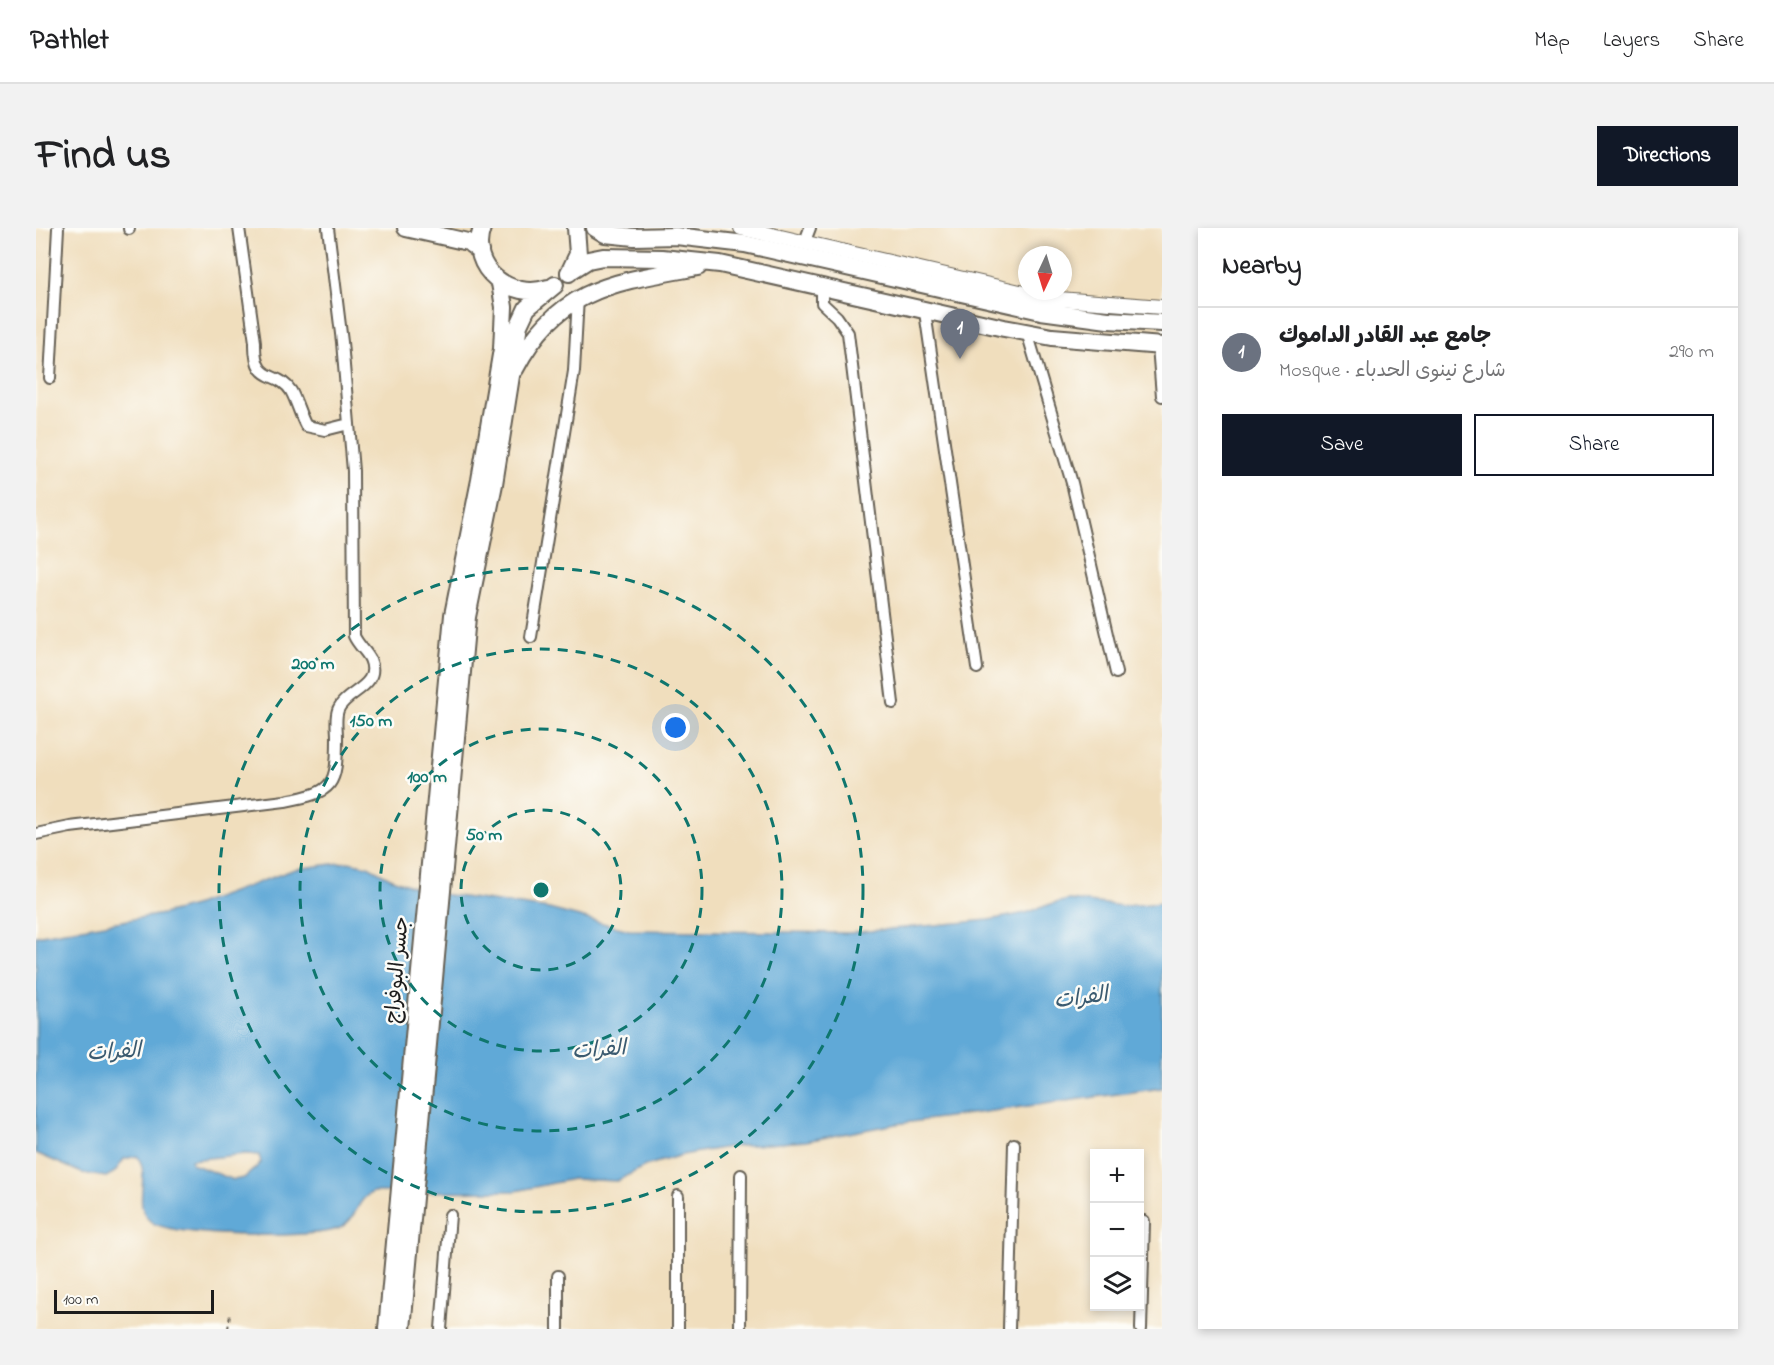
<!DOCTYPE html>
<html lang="en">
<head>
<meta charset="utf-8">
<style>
  :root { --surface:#fff; --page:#f2f2f2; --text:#202124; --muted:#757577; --line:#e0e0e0; --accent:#111827 }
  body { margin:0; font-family:"Indie Flower","Playpen Sans Arabic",sans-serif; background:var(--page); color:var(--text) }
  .controls { position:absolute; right:18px; bottom:18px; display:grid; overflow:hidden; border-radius:0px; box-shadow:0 3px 9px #0003 }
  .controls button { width:54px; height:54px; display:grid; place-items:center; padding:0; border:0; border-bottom:2px solid var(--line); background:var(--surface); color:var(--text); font:30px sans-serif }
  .compass { position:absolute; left:982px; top:18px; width:54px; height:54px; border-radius:50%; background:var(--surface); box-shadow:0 3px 9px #0003; rotate:184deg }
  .scale { position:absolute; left:18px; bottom:15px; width:160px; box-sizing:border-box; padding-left:6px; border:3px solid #1c1c1c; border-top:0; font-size:16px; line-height:21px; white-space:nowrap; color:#1c1c1c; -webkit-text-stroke:4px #fdfcf7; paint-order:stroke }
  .you { position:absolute; left:640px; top:500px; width:21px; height:21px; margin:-15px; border:4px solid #fff; border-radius:50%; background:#1a73e8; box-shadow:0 0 0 9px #1a73e833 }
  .badge { display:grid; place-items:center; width:39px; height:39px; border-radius:50%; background:var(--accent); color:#fff; font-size:20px; font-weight:700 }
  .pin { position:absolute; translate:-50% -50px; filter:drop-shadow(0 2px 3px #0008) }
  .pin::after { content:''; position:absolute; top:32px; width:21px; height:18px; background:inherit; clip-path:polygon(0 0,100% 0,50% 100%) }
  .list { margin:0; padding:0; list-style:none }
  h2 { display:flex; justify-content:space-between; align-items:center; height:78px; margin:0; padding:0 24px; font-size:26px }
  h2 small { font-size:20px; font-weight:400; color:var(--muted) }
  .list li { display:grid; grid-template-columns:39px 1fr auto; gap:18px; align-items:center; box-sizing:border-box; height:90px; padding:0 24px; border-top:2px solid var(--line) }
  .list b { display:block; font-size:22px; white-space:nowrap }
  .list p { margin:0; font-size:20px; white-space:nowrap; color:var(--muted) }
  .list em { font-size:20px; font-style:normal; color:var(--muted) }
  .actions { display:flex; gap:12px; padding:18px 24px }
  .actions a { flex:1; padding:14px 0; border:2px solid var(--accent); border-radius:0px; text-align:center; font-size:21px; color:var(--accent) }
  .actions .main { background:var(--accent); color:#fff }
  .icon { flex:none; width:33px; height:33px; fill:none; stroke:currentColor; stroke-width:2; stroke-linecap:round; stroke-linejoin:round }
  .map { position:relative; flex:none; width:1126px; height:1101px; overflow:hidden; border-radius:0px }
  header { display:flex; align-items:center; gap:36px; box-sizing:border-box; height:84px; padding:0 30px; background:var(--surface); border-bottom:2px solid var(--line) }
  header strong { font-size:28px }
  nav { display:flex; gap:33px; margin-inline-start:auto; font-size:21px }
  .intro { display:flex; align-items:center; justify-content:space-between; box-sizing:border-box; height:144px; padding:0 36px }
  h1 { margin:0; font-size:42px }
  .button { padding:15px 27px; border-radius:0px; background:var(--accent); color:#fff; font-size:21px; font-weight:700 }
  main { display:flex; gap:36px; padding:0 36px }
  aside { flex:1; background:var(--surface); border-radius:0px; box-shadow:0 3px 9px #0003 }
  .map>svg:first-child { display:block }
  .water { fill:#60a9d7; stroke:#3e627a; stroke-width:1.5; fill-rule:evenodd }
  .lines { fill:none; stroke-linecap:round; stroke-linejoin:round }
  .street-casing { stroke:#666054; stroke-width:14 }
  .secondary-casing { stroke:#666054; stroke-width:16 }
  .primary-casing { stroke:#666054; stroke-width:20 }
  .path { stroke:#666054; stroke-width:2; stroke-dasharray:4.5 4.5; stroke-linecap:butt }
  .street { stroke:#fff; stroke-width:10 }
  .secondary { stroke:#fff; stroke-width:14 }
  .primary { stroke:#fff; stroke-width:16 }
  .ring { fill:none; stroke:#0f766e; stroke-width:3; stroke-dasharray:10 8 }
  .labels { text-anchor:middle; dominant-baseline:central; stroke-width:5; stroke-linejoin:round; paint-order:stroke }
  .street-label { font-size:21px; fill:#1c1c1c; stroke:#fdfcf7 }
  .water-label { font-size:22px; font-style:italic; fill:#3b5b70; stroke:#fdfcf7 }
  .centre { fill:#0f766e; stroke:#fdfcf7; stroke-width:3 }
  .ring-label { font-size:18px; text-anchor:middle; font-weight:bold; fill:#0f766e; stroke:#fdfcf7; stroke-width:5; stroke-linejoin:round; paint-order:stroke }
</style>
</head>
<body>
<header>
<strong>Pathlet</strong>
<nav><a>Map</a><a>Layers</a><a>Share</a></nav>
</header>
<div class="intro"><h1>Find us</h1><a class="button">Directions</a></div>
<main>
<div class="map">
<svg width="1126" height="1101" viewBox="0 0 1126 1101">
  <rect width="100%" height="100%" fill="#fdfcf7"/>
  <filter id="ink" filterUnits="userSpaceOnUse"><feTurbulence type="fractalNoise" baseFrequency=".0167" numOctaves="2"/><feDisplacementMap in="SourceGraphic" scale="12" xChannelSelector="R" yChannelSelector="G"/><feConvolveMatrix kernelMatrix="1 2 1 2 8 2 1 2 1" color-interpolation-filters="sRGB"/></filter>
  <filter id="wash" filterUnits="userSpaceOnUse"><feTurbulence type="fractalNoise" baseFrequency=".008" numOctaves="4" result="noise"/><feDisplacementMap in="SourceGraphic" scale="24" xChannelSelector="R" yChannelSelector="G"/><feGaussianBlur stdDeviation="1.35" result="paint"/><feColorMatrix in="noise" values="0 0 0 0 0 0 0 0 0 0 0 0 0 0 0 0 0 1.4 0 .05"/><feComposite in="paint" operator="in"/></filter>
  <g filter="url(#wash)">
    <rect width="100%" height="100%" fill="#f0debd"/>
    <path class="water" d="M312 634 332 638 356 651 391 664 513 681 593 702 813 705 953 692 990 685 1015 676 1033 672 1088 678 1126 675V860L860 896 770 913 692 919 646 927 609 938 581 953 537 951 480 963 337 964C320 971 321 992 304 1000 281 1011 132 1010 114 993 95 976 116 947 101 928L88 931 79 944 70 949 46 945 0 925V708L127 686 158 678 259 641ZM209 926 223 927 225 935 208 950 198 952 156 936 155 932Z"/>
  </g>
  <g filter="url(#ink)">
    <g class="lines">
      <g class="street-casing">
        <path id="street" d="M203 0 219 114C218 158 241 141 255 163 261 174 264 187 270 198L289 202 313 196
          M93 1V0
          M769 13 774 0
          M786 59V75L801 89 812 105 857 475
          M889 84 941 440
          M991 104 1036 255 1080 445
          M1122 118 1126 168
          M14 150 22 0
          M495 409 538 143 542 69
          M0 606 34 599 249 573C298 564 301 558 301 509 301 500 299 490 302 482 309 463 346 459 334 431 330 423 322 417 318 408L317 243 306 114 292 0
          M405 1101 414 987
          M522 1101V1048
          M642 1101V968
          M704 1101 705 947
          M973 1101 978 916
          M1105 1101 1108 993"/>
      </g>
      <g class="secondary-casing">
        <path id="secondary" d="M705 0 1010 70 1126 79"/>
      </g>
      <g class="primary-casing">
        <path id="primary" d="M370 0 432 14 444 23
          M446 0C431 41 476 73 512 60
          M559 0 569 6 598 9 640 8 709 16 1005 83 1072 92 1126 95
          M533 44 552 32 567 29 626 30 684 36 968 100 1016 109 1126 118
          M533 45 542 26 540 0
          M479 141C522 59 579 54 662 39
          M351 1101 417 387 444 252 466 121 468 79 464 55
          M366 1101 431 389 458 256 483 97 491 80 519 57"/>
      </g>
      <path class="path" d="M192 1101 194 1086"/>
      <use href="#street" class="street"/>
      <use href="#secondary" class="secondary"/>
      <use href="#primary" class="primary"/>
    </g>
  </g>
  <g class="ring">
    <circle cx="505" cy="662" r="80"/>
    <circle cx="505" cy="662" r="161"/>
    <circle cx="505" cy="662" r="241"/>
    <circle cx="505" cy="662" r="322"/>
  </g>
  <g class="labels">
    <g class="street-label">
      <text transform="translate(362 742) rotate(-85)">جسر البوفراج</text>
    </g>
    <g class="water-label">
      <text transform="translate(1045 771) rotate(-7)">الفرات</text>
      <text transform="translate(563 823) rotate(-4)">الفرات</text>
      <text transform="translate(78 825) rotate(-3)">الفرات</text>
    </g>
  </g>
  <circle cx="505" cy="662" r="9" class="centre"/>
  <g class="ring-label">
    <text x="277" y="441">200 m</text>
    <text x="335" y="498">150 m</text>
    <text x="391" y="554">100 m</text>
    <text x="448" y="612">50 m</text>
  </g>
</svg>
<div class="controls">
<button>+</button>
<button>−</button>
<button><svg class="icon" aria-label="layers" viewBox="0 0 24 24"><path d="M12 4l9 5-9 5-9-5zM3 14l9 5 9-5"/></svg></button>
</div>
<svg class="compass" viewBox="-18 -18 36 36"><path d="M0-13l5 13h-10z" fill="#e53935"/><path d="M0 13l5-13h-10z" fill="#757577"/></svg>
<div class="scale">100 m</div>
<div class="you"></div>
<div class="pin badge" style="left:924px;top:131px;background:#6b7280">1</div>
</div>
<aside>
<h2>Nearby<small></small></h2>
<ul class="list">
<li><span class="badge" style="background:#6b7280">1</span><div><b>جامع عبد القادر الداموك</b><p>Mosque · شارع نينوى الحدباء</p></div><em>290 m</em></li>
</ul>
<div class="actions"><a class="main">Save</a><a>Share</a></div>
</aside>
</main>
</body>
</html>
